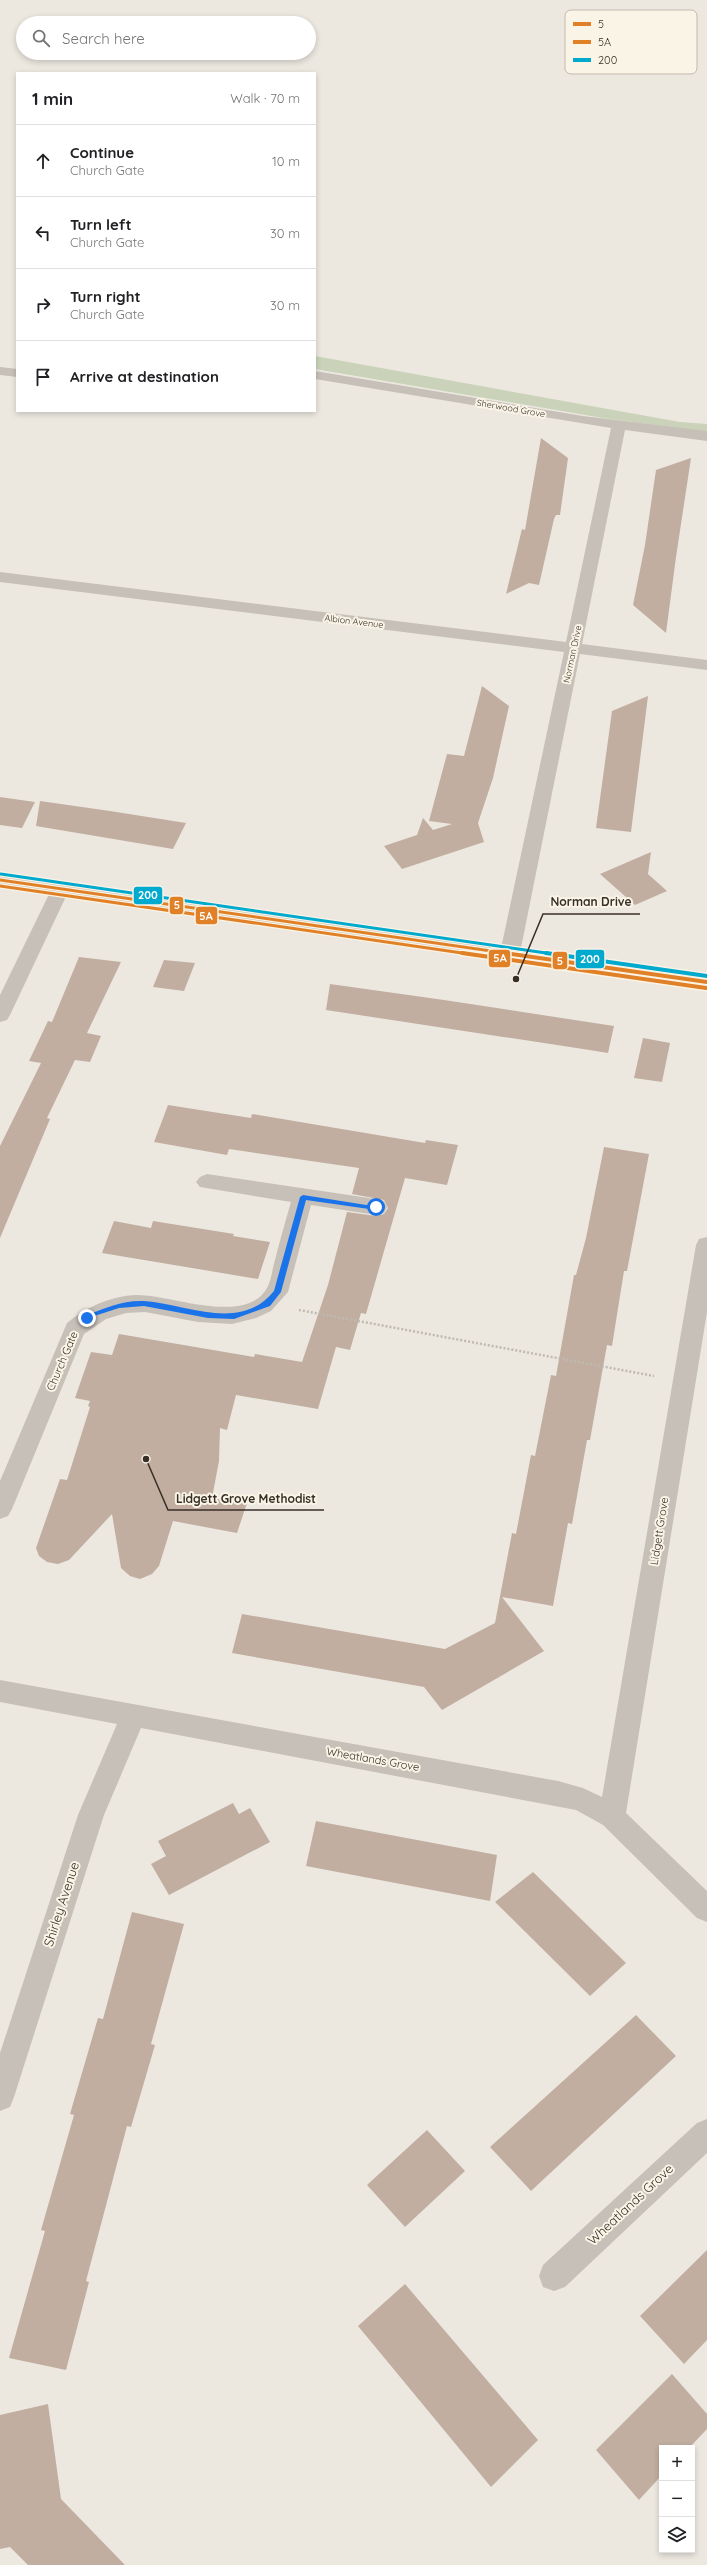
<!DOCTYPE html>
<html lang="en">
<head>
<meta charset="utf-8">
<style>
  :root { --surface:#fff; --page:#f2f2f2; --text:#202124; --muted:#757577; --line:#e0e0e0 }
  body { margin:0; font-family:Quicksand,sans-serif; background:var(--page); color:var(--text) }
  .controls { position:absolute; right:12px; bottom:12px; display:grid; overflow:hidden; border-radius:0px; box-shadow:0 2px 6px #0003 }
  .controls button { width:36px; height:36px; display:grid; place-items:center; padding:0; border:0; border-bottom:1px solid var(--line); background:var(--surface); color:var(--text); font:20px sans-serif }
  .stop { position:absolute; width:12px; height:12px; margin:-9px; border:3px solid #1a73e8; border-radius:50%; background:#fff }
  .stop.end { background:#1a73e8; border-color:#fff; box-shadow:0 1px 4px #0008 }
  .list { margin:0; padding:0; list-style:none }
  h2 { display:flex; justify-content:space-between; align-items:center; height:52px; margin:0; padding:0 16px; font-size:17px }
  h2 small { font-size:13px; font-weight:400; color:var(--muted) }
  .list li { display:grid; grid-template-columns:26px 1fr auto; gap:12px; align-items:center; box-sizing:border-box; height:72px; padding:0 16px; border-top:1px solid var(--line) }
  .list b { display:block; font-size:15px; white-space:nowrap }
  .list p { margin:0; font-size:13px; white-space:nowrap; color:var(--muted) }
  .list em { font-size:13px; font-style:normal; color:var(--muted) }
  .icon { flex:none; width:22px; height:22px; fill:none; stroke:currentColor; stroke-width:2; stroke-linecap:round; stroke-linejoin:round }
  .map { position:relative; flex:none; width:707px; height:2565px; overflow:hidden }
  .search { position:absolute; background:var(--surface); box-shadow:0 2px 6px #0003; left:16px; top:16px; width:300px; height:44px; display:flex; align-items:center; gap:10px; box-sizing:border-box; padding:0 14px; border-radius:22px; color:var(--muted); font-size:15px }
  .panel { position:absolute; background:var(--surface); box-shadow:0 2px 6px #0003; left:16px; top:72px; width:300px; height:340px; border-radius:0px }
  .map>svg:first-child { display:block }
  .green { fill:#cad3b9 }
  .building { fill:#c1aea1 }
  .lines { fill:none; stroke-linecap:round; stroke-linejoin:round }
  .path { stroke:#bfb9b1; stroke-width:2.5; stroke-dasharray:2 2; stroke-linecap:butt }
  .minor { fill:#c6c0b8; fill-rule:evenodd }
  .tertiary { fill:#c6c0b8; fill-rule:evenodd }
  .bus-1-far1-casing { stroke:#faf4e6; stroke-width:5.5 }
  .bus-1-casing { stroke:#faf4e6; stroke-width:7 }
  .bus-2-far1-casing { stroke:#faf4e6; stroke-width:5.5 }
  .bus-2-casing { stroke:#faf4e6; stroke-width:7 }
  .bus-3-far1-casing { stroke:#faf4e6; stroke-width:5.5 }
  .bus-3-casing { stroke:#faf4e6; stroke-width:7 }
  .bus-1-far1 { stroke:#e18127; stroke-width:3 }
  .bus-1 { stroke:#e18127; stroke-width:4 }
  .bus-2-far1 { stroke:#e18127; stroke-width:3 }
  .bus-2 { stroke:#e18127; stroke-width:4 }
  .bus-3-far1 { stroke:#00a9ce; stroke-width:3 }
  .bus-3 { stroke:#00a9ce; stroke-width:4 }
  .route { fill:#1a73e8 }
  .labels { text-anchor:middle; dominant-baseline:central; stroke-width:4; stroke-linejoin:round; paint-order:stroke }
  .far-street-label { font-size:9px; fill:#372e27; stroke:#faf4e6 }
  .street-label { font-size:11px; fill:#372e27; stroke:#faf4e6 }
  .near-street-label { font-size:13px; fill:#372e27; stroke:#faf4e6 }
  .key { fill:#faf4e6; stroke:#c0b9ad; stroke-width:1 }
  .key-label { font-size:11px; fill:#372e27 }
  .leader { fill:none; stroke:#372e27; stroke-width:1.5 }
  .callout-dot { fill:#372e27; stroke:#faf4e6; stroke-width:1.5 }
  .callout-label { font-size:12px; text-anchor:middle; font-weight:bold; fill:#372e27; stroke:#faf4e6; stroke-width:4; stroke-linejoin:round; paint-order:stroke }
  .line-badge { stroke:#faf4e6; stroke-width:1.5 }
  .badge-label { font-size:11px; text-anchor:middle; font-weight:bold; fill:#fff }
</style>
</head>
<body>
<div class="map">
<svg width="707" height="2565" viewBox="0 0 707 2565">
  <rect width="100%" height="100%" fill="#ece8e0"/>
  <path class="green" d="M315 356 680 422 707 424V432L603 418 315 369Z"/>
  <path class="building" d="M541 438 568 458 560 515H556L554 519 539 585 529 583 506 594 522 529 525 530Z
    M691 458 676 557 666 633 633 605 645 545 656 470Z
    M482 686 509 706 493 778 478 823 484 842 402 869 384 846 417 835 423 818 433 830 452 824 429 821 447 754 464 756Z
    M648 696 631 832 596 828 612 711Z
    M0 797 35 802 22 828 0 825Z
    M40 801 110 811 186 823 173 849 36 826Z
    M651 852 648 874 667 891 635 905 600 874Z
    M79 957 121 962 87 1033 101 1036 90 1062 75 1060 47 1118 50 1119 0 1238V1146L41 1063 29 1061 48 1021 52 1022Z
    M164 960 195 963 184 991 153 987Z
    M330 984 444 1000 614 1026 608 1053 583 1049 326 1010Z
    M643 1038 670 1043 662 1082 634 1078Z
    M168 1105 251 1118 252 1114 425 1143 426 1140 458 1145 447 1185 405 1178 366 1314 361 1313 350 1350 336 1347 318 1409 236 1395 227 1430 220 1428 219 1461 212 1498 247 1503 237 1533 173 1521 159 1566 152 1574 140 1579 130 1576 121 1568 112 1514 69 1560 58 1564 47 1562 39 1556 36 1548 60 1479 67 1480 90 1407 88 1406 90 1401 75 1398 91 1352 112 1355 119 1334 254 1357 255 1354 302 1362 328 1285 347 1212 376 1216 384 1214 388 1208 384 1200 352 1194 359 1168 229 1149 227 1155 154 1142Z
    M604 1147 649 1154 627 1271H624L612 1346 607 1345 590 1440H587L572 1524 568 1523 553 1606 502 1597 544 1651 442 1710 424 1687 232 1653 242 1614 445 1649 495 1623 512 1533 516 1534 531 1455 535 1456 551 1375 556 1376 574 1275H576L586 1238Z
    M114 1221 151 1228 153 1221 234 1234 233 1236 270 1242 258 1279 102 1253Z
    M233 1803 239 1814 250 1808 270 1842 169 1895 151 1864 166 1856 158 1841Z
    M316 1821 497 1855 490 1901 306 1866Z
    M533 1872 626 1963 590 1996 495 1902Z
    M132 1912 184 1924 151 2044 155 2045 131 2127 127 2126 86 2281 89 2282 66 2370 9 2358 45 2231 41 2230 74 2115 70 2114 98 2018 103 2019Z
    M636 2015 676 2056 531 2191 490 2147Z
    M427 2130 465 2171 405 2227 367 2185Z
    M707 2250V2340L684 2364 640 2316Z
    M405 2284 538 2440 491 2487 358 2326Z
    M672 2374 707 2414V2429L689 2448H662V2475L639 2500 596 2450Z
    M48 2404 61 2499 125 2565H28L10 2547 0 2549V2415Z"/>
  <g class="lines">
    <path class="path" d="M299 1310 654 1376"/>
    <path class="minor" d="M0 367 17 369V377L0 375Z
      M315 371 583 416 707 431V441L625 430 582 644 707 660V670L580 654 520 953 517 958 510 959 503 958 500 953 564 652 0 582V572L566 642 611 428 315 379Z
      M61 882 68 884 70 888 10 1015 7 1020 0 1022V995L52 888 54 884Z
      M207 1174 376 1199 384 1201 387 1207 384 1213 376 1215 311 1205 288 1292 271 1311 256 1318 232 1324 198 1322 145 1312 126 1313 106 1319 84 1334 12 1509 8 1516 0 1519V1481L67 1323C86 1307 109 1297 134 1295 168 1293 245 1327 267 1288 271 1281 272 1271 274 1264 279 1243 285 1223 291 1202L200 1187 196 1182 200 1177Z
      M707 1237V1312L626 1813 707 1891V1922L697 1918 603 1825 576 1810 141 1728 104 1815 14 2097 10 2107 0 2111V2053L78 1815 117 1724 0 1702V1680L558 1781 583 1788 602 1797 696 1245 699 1239Z
      M707 2119V2153L565 2287 554 2291 543 2287 539 2276 543 2265 697 2123Z"/>
    <path class="tertiary" d="M0 874 707 975V989L0 886Z"/>
    <g class="bus-1-far1-casing">
      <path id="bus-1-far1" d="M0 880 511 954"/>
    </g>
    <g class="bus-1-casing">
      <path id="bus-1" d="M504 953 707 982"/>
    </g>
    <g class="bus-2-far1-casing">
      <path id="bus-2-far1" d="M0 886 469 954"/>
    </g>
    <g class="bus-2-casing">
      <path id="bus-2" d="M462 953 706 988"/>
    </g>
    <g class="bus-3-far1-casing">
      <path id="bus-3-far1" d="M1 874 553 954"/>
    </g>
    <g class="bus-3-casing">
      <path id="bus-3" d="M546 953 707 976"/>
    </g>
    <use href="#bus-1-far1" class="bus-1-far1"/>
    <use href="#bus-1" class="bus-1"/>
    <use href="#bus-2-far1" class="bus-2-far1"/>
    <use href="#bus-2" class="bus-2"/>
    <use href="#bus-3-far1" class="bus-3-far1"/>
    <use href="#bus-3" class="bus-3"/>
  </g>
  <path class="route" d="M303 1195 379 1207 376 1210 306 1200 281 1292 270 1306 234 1319 208 1318 144 1306 119 1308 85 1319V1316C105 1308 123 1300 144 1301 188 1304 240 1333 274 1291L300 1197Z"/>
  <g class="labels">
    <g class="far-street-label">
      <text transform="translate(511 408) rotate(10)">Sherwood Grove</text>
      <text transform="translate(354 621) rotate(7)">Albion Avenue</text>
      <text transform="translate(572 654) rotate(-78)">Norman Drive</text>
    </g>
    <g class="street-label">
      <text transform="translate(62 1361) rotate(-67)">Church Gate</text>
      <text transform="translate(659 1531) rotate(-81)">Lidgett Grove</text>
      <text transform="translate(373 1759) rotate(10)">Wheatlands Grove</text>
    </g>
    <g class="near-street-label">
      <text transform="translate(61 1904) rotate(-72)">Shirley Avenue</text>
      <text transform="translate(630 2204) rotate(-43)">Wheatlands Grove</text>
    </g>
  </g>
  <rect x="565" y="10" width="132" height="64" rx="6" class="key"/>
  <rect x="573" y="22" width="18" height="4" fill="#e18127"/>
  <rect x="573" y="40" width="18" height="4" fill="#e18127"/>
  <rect x="573" y="58" width="18" height="4" fill="#00a9ce"/>
  <g class="key-label">
    <text x="598" y="28">5</text>
    <text x="598" y="46">5A</text>
    <text x="598" y="64">200</text>
  </g>
  <path class="leader" d="M516 979L543 914H640M146 1459L168 1510H324"/>
  <g class="callout-dot">
    <circle cx="516" cy="979" r="4"/>
    <circle cx="146" cy="1459" r="4"/>
  </g>
  <g class="callout-label">
    <text x="591" y="906">Norman Drive</text>
    <text x="246" y="1503">Lidgett Grove Methodist</text>
  </g>
  <g class="line-badge">
    <rect x="133" y="886" width="30" height="19" rx="4" fill="#00a9ce"/>
    <rect x="169" y="896" width="15" height="19" rx="4" fill="#e18127"/>
    <rect x="195" y="906" width="23" height="19" rx="4" fill="#e18127"/>
    <rect x="488" y="949" width="23" height="19" rx="4" fill="#e18127"/>
    <rect x="575" y="949" width="30" height="20" rx="4" fill="#00a9ce"/>
    <rect x="552" y="951" width="16" height="19" rx="4" fill="#e18127"/>
  </g>
  <g class="badge-label">
    <text x="148" y="899">200</text>
    <text x="177" y="909">5</text>
    <text x="206" y="920">5A</text>
    <text x="500" y="962">5A</text>
    <text x="590" y="963">200</text>
    <text x="560" y="965">5</text>
  </g>
</svg>
<div class="controls">
<button>+</button>
<button>−</button>
<button><svg class="icon" aria-label="layers" viewBox="0 0 24 24"><path d="M12 4l9 5-9 5-9-5zM3 14l9 5 9-5"/></svg></button>
</div>
<div class="stop" style="left:376px;top:1207px"></div>
<div class="stop end" style="left:87px;top:1318px"></div>
<div class="search"><svg class="icon" aria-label="search" viewBox="0 0 24 24"><circle cx="10" cy="10" r="6"/><path d="M15 15l6 6"/></svg>Search here</div>
<section class="panel">
<h2>1 min<small>Walk · 70 m</small></h2>
<ul class="list">
<li><svg class="icon" aria-label="ahead" viewBox="0 0 24 24"><path d="M12 20V5M6 11l6-6 6 6"/></svg><div><b>Continue</b><p>Church Gate</p></div><em>10 m</em></li>
<li><svg class="icon" aria-label="left" viewBox="0 0 24 24"><path d="M17 20v-9H6M10 6l-5 5 5 5"/></svg><div><b>Turn left</b><p>Church Gate</p></div><em>30 m</em></li>
<li><svg class="icon" aria-label="right" viewBox="0 0 24 24"><path d="M7 20v-9h11M14 6l5 5-5 5"/></svg><div><b>Turn right</b><p>Church Gate</p></div><em>30 m</em></li>
<li><svg class="icon" aria-label="arrive" viewBox="0 0 24 24"><path d="M6 21V4h12l-3 4 3 4H6"/></svg><div><b>Arrive at destination</b></div></li>
</ul>
</section>
</div>
</body>
</html>
